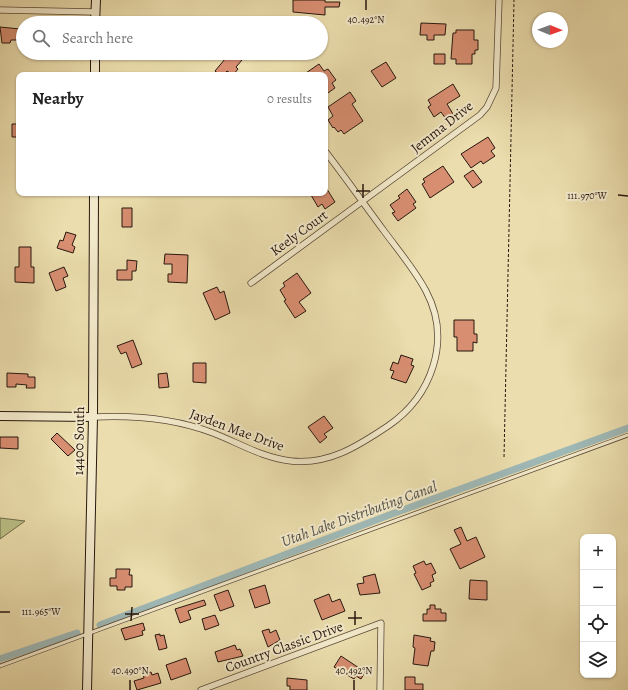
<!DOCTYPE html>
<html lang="en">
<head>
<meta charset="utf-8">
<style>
  :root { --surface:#fff; --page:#f2f2f2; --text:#222; --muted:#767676; --line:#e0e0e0 }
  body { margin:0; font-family:Alegreya,serif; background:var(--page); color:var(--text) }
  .controls { position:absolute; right:12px; bottom:12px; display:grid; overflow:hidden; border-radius:8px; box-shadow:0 1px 3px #0004 }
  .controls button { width:36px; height:36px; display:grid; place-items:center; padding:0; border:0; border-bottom:1px solid var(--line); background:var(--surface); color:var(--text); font:20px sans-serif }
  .compass { position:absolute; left:532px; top:12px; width:36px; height:36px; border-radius:50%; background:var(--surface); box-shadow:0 1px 3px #0004; rotate:91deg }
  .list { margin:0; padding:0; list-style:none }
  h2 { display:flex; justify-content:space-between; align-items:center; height:52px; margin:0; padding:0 16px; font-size:17px }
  h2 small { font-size:13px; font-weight:400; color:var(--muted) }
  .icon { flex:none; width:22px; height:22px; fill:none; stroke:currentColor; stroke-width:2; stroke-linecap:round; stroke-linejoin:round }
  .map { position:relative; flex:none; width:628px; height:690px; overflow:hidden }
  .search { position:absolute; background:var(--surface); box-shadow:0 1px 3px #0004; left:16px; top:16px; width:312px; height:44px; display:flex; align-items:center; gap:10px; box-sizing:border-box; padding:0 14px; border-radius:22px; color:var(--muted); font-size:15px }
  .panel { position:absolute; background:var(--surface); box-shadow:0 1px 3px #0004; left:16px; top:72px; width:312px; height:124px; border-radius:8px }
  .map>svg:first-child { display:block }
  .green { fill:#bbc087; stroke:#716c4b }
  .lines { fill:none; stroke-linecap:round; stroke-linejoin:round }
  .canal { stroke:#9eb8b6; stroke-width:7 }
  .building { fill:#d88e71; stroke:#27170f }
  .lane-casing { stroke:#584836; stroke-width:4.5 }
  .street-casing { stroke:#584836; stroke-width:7 }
  .secondary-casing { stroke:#27170f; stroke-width:10 }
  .path { stroke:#27170f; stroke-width:1; stroke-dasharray:3 2; stroke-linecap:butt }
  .lane { stroke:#f2e9ca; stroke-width:3 }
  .street { stroke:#f2e9ca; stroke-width:5.5 }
  .secondary { stroke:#f2e9ca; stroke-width:8 }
  .ticks { fill:none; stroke:#27170f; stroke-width:1.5 }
  .labels { text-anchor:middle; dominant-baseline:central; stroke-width:4; stroke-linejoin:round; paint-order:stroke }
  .street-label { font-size:14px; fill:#27170f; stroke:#f2e9ca }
  .water-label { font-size:15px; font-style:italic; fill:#514f49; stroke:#f2e9ca }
  .ticks-label { font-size:10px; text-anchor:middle; fill:#27170f; stroke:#f2e9ca; stroke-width:4; stroke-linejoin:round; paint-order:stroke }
</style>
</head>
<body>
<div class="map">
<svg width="628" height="690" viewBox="0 0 628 690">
  <rect width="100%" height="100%" fill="#ebddad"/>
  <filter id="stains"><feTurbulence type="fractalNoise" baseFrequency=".005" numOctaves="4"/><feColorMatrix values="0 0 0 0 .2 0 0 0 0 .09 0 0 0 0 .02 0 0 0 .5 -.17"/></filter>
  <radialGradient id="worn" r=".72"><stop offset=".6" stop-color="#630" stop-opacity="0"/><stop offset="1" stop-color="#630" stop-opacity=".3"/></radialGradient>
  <path class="green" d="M0 518 25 521 0 539Z"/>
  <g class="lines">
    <path class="canal" d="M100 625 392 514 628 428
      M0 659 77 633"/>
  </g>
  <path class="building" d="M293 0H325V2H340L339 7H325V15L293 12Z
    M421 23 446 24 445 35H434V40H427V35H420Z
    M0 27 20 29V40H11L10 43H2Z
    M456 30H474V40H478V50H475V54H472V64H456V59H451L453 33H456Z
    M230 53H248L236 67 238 69 233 75 227 71 223 75H220L215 71Z
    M434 54H445V64H434Z
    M386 62 396 78 382 87 371 71Z
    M319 64 324 71 328 69 336 80 332 83 335 88 325 95V75H303Z
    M453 84 460 96 447 104 453 114 446 119 441 112 434 117 428 107 431 105 428 100Z
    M350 92 356 101 352 104 363 121 344 134 341 130 338 132 334 127 333 128 328 120 333 116 328 107Z
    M12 124H19V137H12Z
    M488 137 495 148 491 151 495 156 483 164 481 161 471 168 461 154Z
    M443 166 454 182 430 198 422 184 425 182 423 179Z
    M473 170 482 182 473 188 464 176Z
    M325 186 335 202 325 209 322 204 318 207 311 195 314 193H325Z
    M407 189 416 202 413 204 416 208 398 221 392 213 395 212 390 205 400 198 398 196Z
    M122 208H132V227H122Z
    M66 232 76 235 72 245 75 247 73 253 57 248 60 240 63 241Z
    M19 247H31V267H34V283L15 282V267H19Z
    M165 254 188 255 187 283 168 282V274H172V264H164Z
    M127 260 137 261 136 271H132V280H117V270H127Z
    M64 267 68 276 63 278 66 287 56 291 49 273Z
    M297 273 311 293 299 302 306 311 295 318 284 301 286 300 280 290 285 286 283 283Z
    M217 287 220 293 224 291 230 313 215 320 203 293Z
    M454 320H474V334H477V343L473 342V351H457V337H454Z
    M133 340 142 364 132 368 126 352 121 354 117 346Z
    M401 355 413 359 411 365 414 366 406 383 391 378 394 371 390 370 393 362 398 364Z
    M193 363H206V383L193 382Z
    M7 373 28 374V377H35V388H26L27 385 16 384V387H7Z
    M167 373 169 387 159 388 158 374Z
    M324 416 333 428 324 434 327 437 320 443 308 427Z
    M57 433 75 450 68 456 51 439Z
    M0 437H18V449L0 448Z
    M461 527 467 541 476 537 485 557 460 569 450 549 461 544 454 530Z
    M424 561 426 565 431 563 436 573 432 575 434 581 430 583 431 586 422 590 414 574 416 573 413 566Z
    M116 569H130L129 575H132V587H125V590H117V586H110V578H116Z
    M375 574 380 593 360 595 357 584 364 583 363 577Z
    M470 580 487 581V600L469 599Z
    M265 585 270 603 255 608 249 590Z
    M228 590 234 606 220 611 214 595Z
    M329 594 332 602 340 599 345 611 322 620 314 600Z
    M204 600 206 605 188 611 191 619 180 623 175 609Z
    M430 605H435V609H441V613H446V621H423V614H427V609H430Z
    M215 615 219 625 205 630 202 619Z
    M143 623 145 630 142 631 143 635 125 640 121 629Z
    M269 629 270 633 276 630 280 640 268 647 262 631Z
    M160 634V636L164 635 167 648 159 650 155 635Z
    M414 635 431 638 430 641 435 642 434 651H431L428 666 413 664 415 648 413 647Z
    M235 645 237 650 240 649 243 656 218 662 215 652Z
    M341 656 365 672 361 679 356 676 354 679 334 667Z
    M186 658 191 673 171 680 166 665Z
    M151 672 152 675 158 673 161 683 137 690 134 681 144 678 143 674Z
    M405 677H415V684H423V690H405Z
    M287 678 307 680V690H290V686H287Z"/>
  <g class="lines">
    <g class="lane-casing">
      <path id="lane" d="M0 666 628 435"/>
    </g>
    <g class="street-casing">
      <path id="street" d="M0 10 96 12
        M251 283 480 115 487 107 496 88 499 0
        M93 417C134 415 174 418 213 433 239 443 263 458 291 461 329 465 358 446 388 426 432 396 452 340 426 291 415 270 398 250 384 231 364 204 345 177 325 151
        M201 690 381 623 380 690"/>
    </g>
    <g class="secondary-casing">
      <path id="secondary" d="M95 23 96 0
        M95 75V53
        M0 416 93 417
        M87 690 93 417 94 193"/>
    </g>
    <path class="path" d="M504 457 514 0"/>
    <use href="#lane" class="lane"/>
    <use href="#street" class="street"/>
    <use href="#secondary" class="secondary"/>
  </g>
  <path class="ticks" d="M366 10V0M356 191H370M618 195 628 196M363 198V184M0 612H10M125 614H139M348 618H362M131 621 132 607M355 625V611M130 690V680M354 690V680"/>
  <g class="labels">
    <g class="street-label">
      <text transform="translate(442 127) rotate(-38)">Jemma Drive</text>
      <text transform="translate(299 233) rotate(-36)">Keely Court</text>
      <text transform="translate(237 430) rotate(20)">Jayden Mae Drive</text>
      <text transform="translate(79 441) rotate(-89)">14400 South</text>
      <text transform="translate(284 647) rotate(-20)">Country Classic Drive</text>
    </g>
    <g class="water-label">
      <text transform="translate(359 514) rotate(-20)">Utah Lake Distributing Canal</text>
    </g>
  </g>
  <g class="ticks-label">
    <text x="366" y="23">40.492°N</text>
    <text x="587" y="199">111.970°W</text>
    <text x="41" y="615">111.965°W</text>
    <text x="130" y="674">40.490°N</text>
    <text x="354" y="674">40.492°N</text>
  </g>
  <rect width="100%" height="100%" filter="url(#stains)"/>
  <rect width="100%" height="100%" fill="url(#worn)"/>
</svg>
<div class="controls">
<button>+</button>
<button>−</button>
<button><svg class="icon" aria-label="locate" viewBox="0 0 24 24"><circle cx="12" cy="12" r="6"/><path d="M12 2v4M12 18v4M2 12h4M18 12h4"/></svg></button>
<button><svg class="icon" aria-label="layers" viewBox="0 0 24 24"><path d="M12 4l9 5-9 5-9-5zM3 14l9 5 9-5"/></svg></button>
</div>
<svg class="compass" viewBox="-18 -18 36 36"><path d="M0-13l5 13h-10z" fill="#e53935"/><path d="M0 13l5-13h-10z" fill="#767676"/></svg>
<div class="search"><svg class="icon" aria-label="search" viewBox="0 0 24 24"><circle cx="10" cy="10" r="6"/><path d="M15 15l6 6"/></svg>Search here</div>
<section class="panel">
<h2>Nearby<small>0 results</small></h2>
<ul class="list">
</ul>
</section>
</div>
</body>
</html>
